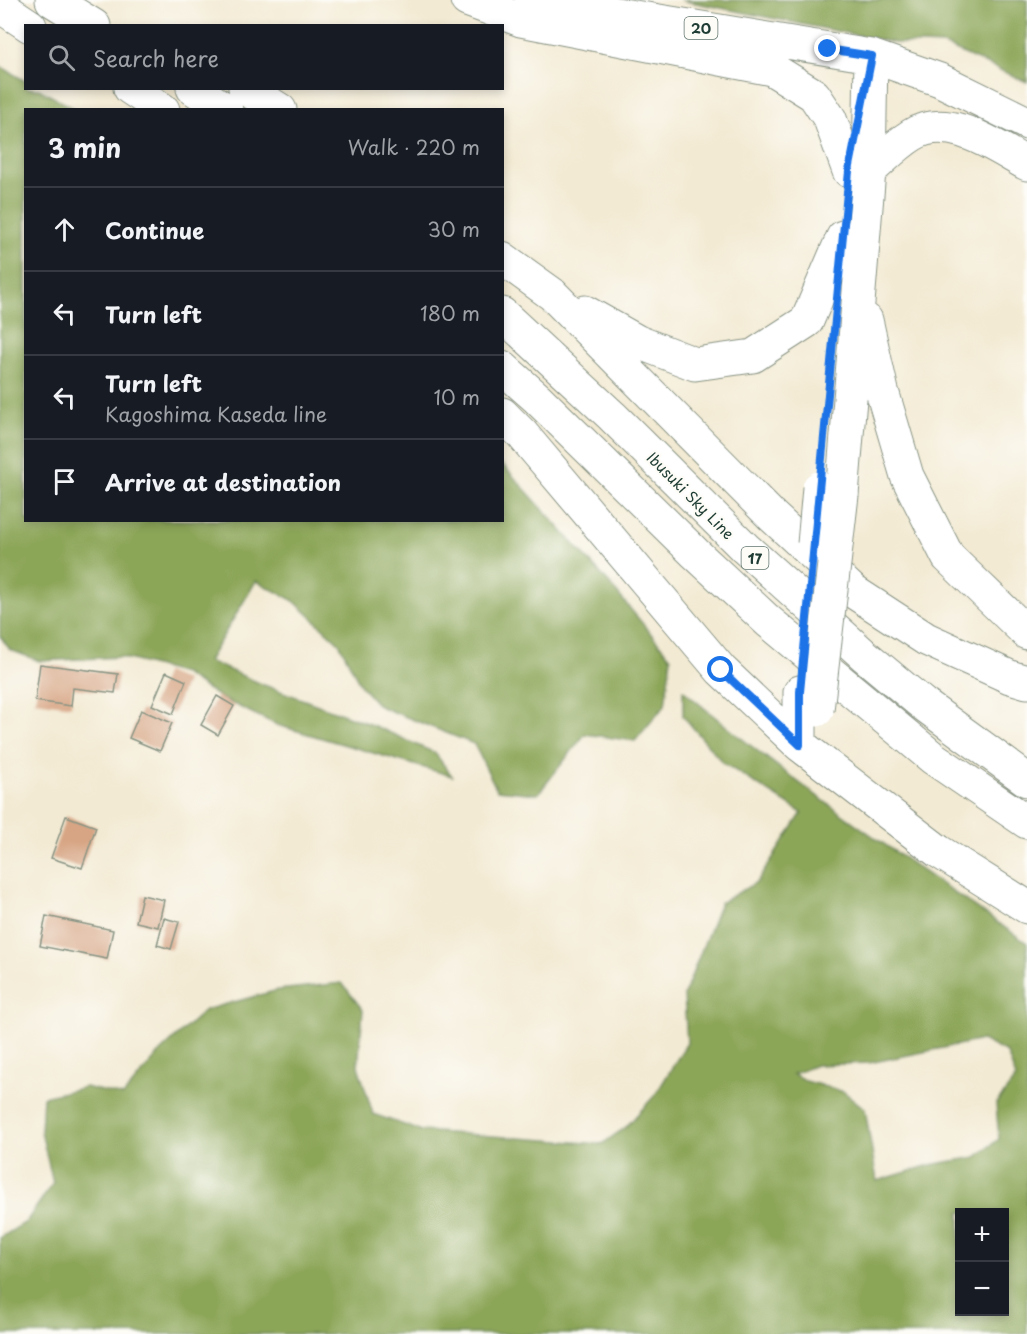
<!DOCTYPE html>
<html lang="en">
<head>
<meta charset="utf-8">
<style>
  :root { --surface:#171b24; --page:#242831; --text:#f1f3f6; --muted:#9ea1a6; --line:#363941 }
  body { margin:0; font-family:"Playpen Sans",sans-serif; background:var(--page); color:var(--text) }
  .controls { position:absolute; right:18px; bottom:18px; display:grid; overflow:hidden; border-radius:0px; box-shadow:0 3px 9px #0003 }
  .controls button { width:54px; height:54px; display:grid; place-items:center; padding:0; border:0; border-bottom:2px solid var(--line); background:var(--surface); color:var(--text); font:30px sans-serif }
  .stop { position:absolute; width:18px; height:18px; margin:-14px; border:4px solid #1a73e8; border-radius:50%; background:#fff }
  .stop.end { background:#1a73e8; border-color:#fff; box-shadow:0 2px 6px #0008 }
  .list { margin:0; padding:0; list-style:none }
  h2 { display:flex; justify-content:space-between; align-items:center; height:78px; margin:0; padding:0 24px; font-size:26px }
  h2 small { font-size:20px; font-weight:400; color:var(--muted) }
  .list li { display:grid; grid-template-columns:39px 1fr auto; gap:18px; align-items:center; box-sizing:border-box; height:84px; padding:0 24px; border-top:2px solid var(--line) }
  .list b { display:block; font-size:22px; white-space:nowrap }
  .list p { margin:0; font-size:20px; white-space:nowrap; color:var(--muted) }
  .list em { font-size:20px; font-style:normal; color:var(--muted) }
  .icon { flex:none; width:33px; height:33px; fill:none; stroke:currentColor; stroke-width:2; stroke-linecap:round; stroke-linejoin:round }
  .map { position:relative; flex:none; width:1027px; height:1334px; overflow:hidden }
  .search { position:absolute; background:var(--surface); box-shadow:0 3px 9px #0003; left:24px; top:24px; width:480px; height:66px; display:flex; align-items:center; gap:15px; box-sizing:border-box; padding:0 21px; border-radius:0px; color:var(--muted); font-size:22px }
  .panel { position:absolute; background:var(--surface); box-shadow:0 3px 9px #0003; left:24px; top:108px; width:480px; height:414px; border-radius:0px }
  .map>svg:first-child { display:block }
  .forest { fill:#8ca659; stroke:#567246; stroke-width:1.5; fill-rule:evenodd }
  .building { fill:#d7a584 }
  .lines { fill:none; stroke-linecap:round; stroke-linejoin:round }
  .primary-casing { stroke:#899484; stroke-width:35 }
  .primary { stroke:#fff; stroke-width:33 }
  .primary-bridge-casing { stroke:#899484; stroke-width:35; stroke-linecap:butt }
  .primary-bridge { stroke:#fff; stroke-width:33 }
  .route { stroke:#1a73e8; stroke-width:8 }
  .labels { text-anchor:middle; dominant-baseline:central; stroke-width:4.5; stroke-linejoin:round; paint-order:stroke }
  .shield { fill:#fdfcf7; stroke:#62766e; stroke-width:1.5 }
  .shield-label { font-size:14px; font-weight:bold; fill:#1f3d34 }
  .street-label { font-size:15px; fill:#1f3d34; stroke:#fdfcf7 }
</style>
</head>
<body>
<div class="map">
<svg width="1027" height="1334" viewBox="0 0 1027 1334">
  <rect width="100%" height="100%" fill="#fdfcf7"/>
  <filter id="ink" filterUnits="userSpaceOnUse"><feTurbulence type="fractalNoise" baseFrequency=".0167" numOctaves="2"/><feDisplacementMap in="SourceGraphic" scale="12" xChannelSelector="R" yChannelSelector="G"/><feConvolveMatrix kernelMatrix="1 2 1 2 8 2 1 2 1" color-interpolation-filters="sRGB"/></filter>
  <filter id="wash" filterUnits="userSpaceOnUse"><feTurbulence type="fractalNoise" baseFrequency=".008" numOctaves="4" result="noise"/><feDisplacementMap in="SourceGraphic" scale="24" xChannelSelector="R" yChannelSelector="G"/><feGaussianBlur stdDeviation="1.35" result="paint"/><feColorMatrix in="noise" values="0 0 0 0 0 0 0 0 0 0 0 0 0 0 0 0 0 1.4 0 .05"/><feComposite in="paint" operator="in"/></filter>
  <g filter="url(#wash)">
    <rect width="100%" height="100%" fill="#f3ead3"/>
    <path class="forest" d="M681 0H1027V82L944 45 896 43Z
      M0 66 25 81 26 88 39 89 75 109 26 110V520H502L503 465 609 583 671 658 665 705 635 741 585 734 538 794 497 790 474 744 379 706 361 686 339 643 294 601 256 581 208 661 264 685 377 727 435 753 452 776 277 725 221 698 184 674 121 657 39 661 10 650 0 636Z
      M683 690C791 783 910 862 1027 943V1334H0V1238L26 1222 53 1183 41 1132 43 1097 85 1087 123 1096 160 1052 205 1010 278 990 342 983 363 1010 358 1066 373 1114 421 1131 602 1144 626 1127 656 1094 687 1043 684 995 720 903 757 882 802 813 723 763 683 716ZM982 1040 1007 1053 1016 1078 996 1104 999 1139 976 1157 930 1165 877 1181 865 1109 844 1092 806 1081 793 1074 816 1065 869 1063ZM1004 1212V1312H960V1212Z"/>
    <g id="blocks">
      <path class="building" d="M40 664 118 674 115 693 73 688 71 706 35 701Z
        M166 672 186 681 173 714 152 705Z
        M217 696 234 706 218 735 201 725Z
        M141 710 172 723 160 751 129 738Z
        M66 816 96 827 82 868 51 858Z
        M142 895 164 900 158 927 136 922Z
        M46 916 113 930 107 959 40 946Z
        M164 918 179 922 171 949 157 945Z"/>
    </g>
  </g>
  <g filter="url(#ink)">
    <use href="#blocks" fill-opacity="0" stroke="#899484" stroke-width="1.5"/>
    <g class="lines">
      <g class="primary-casing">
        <path id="primary" d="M52 0 94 26
          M467 0 521 20 772 69 814 95 830 119 849 171
          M531 0 871 56 940 80 1027 123
          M0 6 30 26
          M130 88 163 110
          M193 88 226 110
          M245 88 280 110
          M869 171C883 159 896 145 912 135 949 112 994 146 1027 164
          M502 258 552 294 772 516 854 592 926 639 1010 677 1027 682
          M585 312 638 342 695 364 753 356 807 321 843 237
          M502 314 612 416 745 548 864 655 923 704 1027 780
          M866 320 882 391 907 476 948 557 1027 633
          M502 367 537 398 695 553 768 621 933 758 1027 822
          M502 414 522 434 721 670 800 745 938 851 1027 907
          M842 495 869 171 871 56
          M800 745V692"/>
      </g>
      <use href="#primary" class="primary"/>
      <g class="primary-bridge-casing">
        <path id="primary-bridge" d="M814 544 819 488
          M817 710 842 495"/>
      </g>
      <use href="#primary-bridge" class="primary-bridge"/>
    </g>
  </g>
  <g class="lines" filter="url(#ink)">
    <path class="route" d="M721 670 800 745V692L849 171 872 56 828 49"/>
  </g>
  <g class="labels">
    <g class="shield">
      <rect x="684.5" y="17" width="33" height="22" rx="4.5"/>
      <rect x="741.5" y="547" width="27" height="22" rx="4.5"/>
    </g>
    <g class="shield-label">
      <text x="701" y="28">20</text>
      <text x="755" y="558">17</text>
    </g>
    <g class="street-label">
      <text transform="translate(691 495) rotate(45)">Ibusuki Sky Line</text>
    </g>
  </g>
</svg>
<div class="controls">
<button>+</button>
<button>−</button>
</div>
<div class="stop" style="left:721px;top:670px"></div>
<div class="stop end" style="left:828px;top:49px"></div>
<div class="search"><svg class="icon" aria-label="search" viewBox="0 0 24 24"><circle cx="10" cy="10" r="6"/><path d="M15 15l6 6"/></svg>Search here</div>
<section class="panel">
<h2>3 min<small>Walk · 220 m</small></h2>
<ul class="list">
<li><svg class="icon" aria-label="ahead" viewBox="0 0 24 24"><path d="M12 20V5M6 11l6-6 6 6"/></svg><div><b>Continue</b></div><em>30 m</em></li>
<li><svg class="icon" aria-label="left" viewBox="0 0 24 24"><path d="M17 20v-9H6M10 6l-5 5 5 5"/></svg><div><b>Turn left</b></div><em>180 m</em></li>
<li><svg class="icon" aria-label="left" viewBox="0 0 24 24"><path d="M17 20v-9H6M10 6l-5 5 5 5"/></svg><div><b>Turn left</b><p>Kagoshima Kaseda line</p></div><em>10 m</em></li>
<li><svg class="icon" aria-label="arrive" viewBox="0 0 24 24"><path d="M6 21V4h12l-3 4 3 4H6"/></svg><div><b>Arrive at destination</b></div></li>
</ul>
</section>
</div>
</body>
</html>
